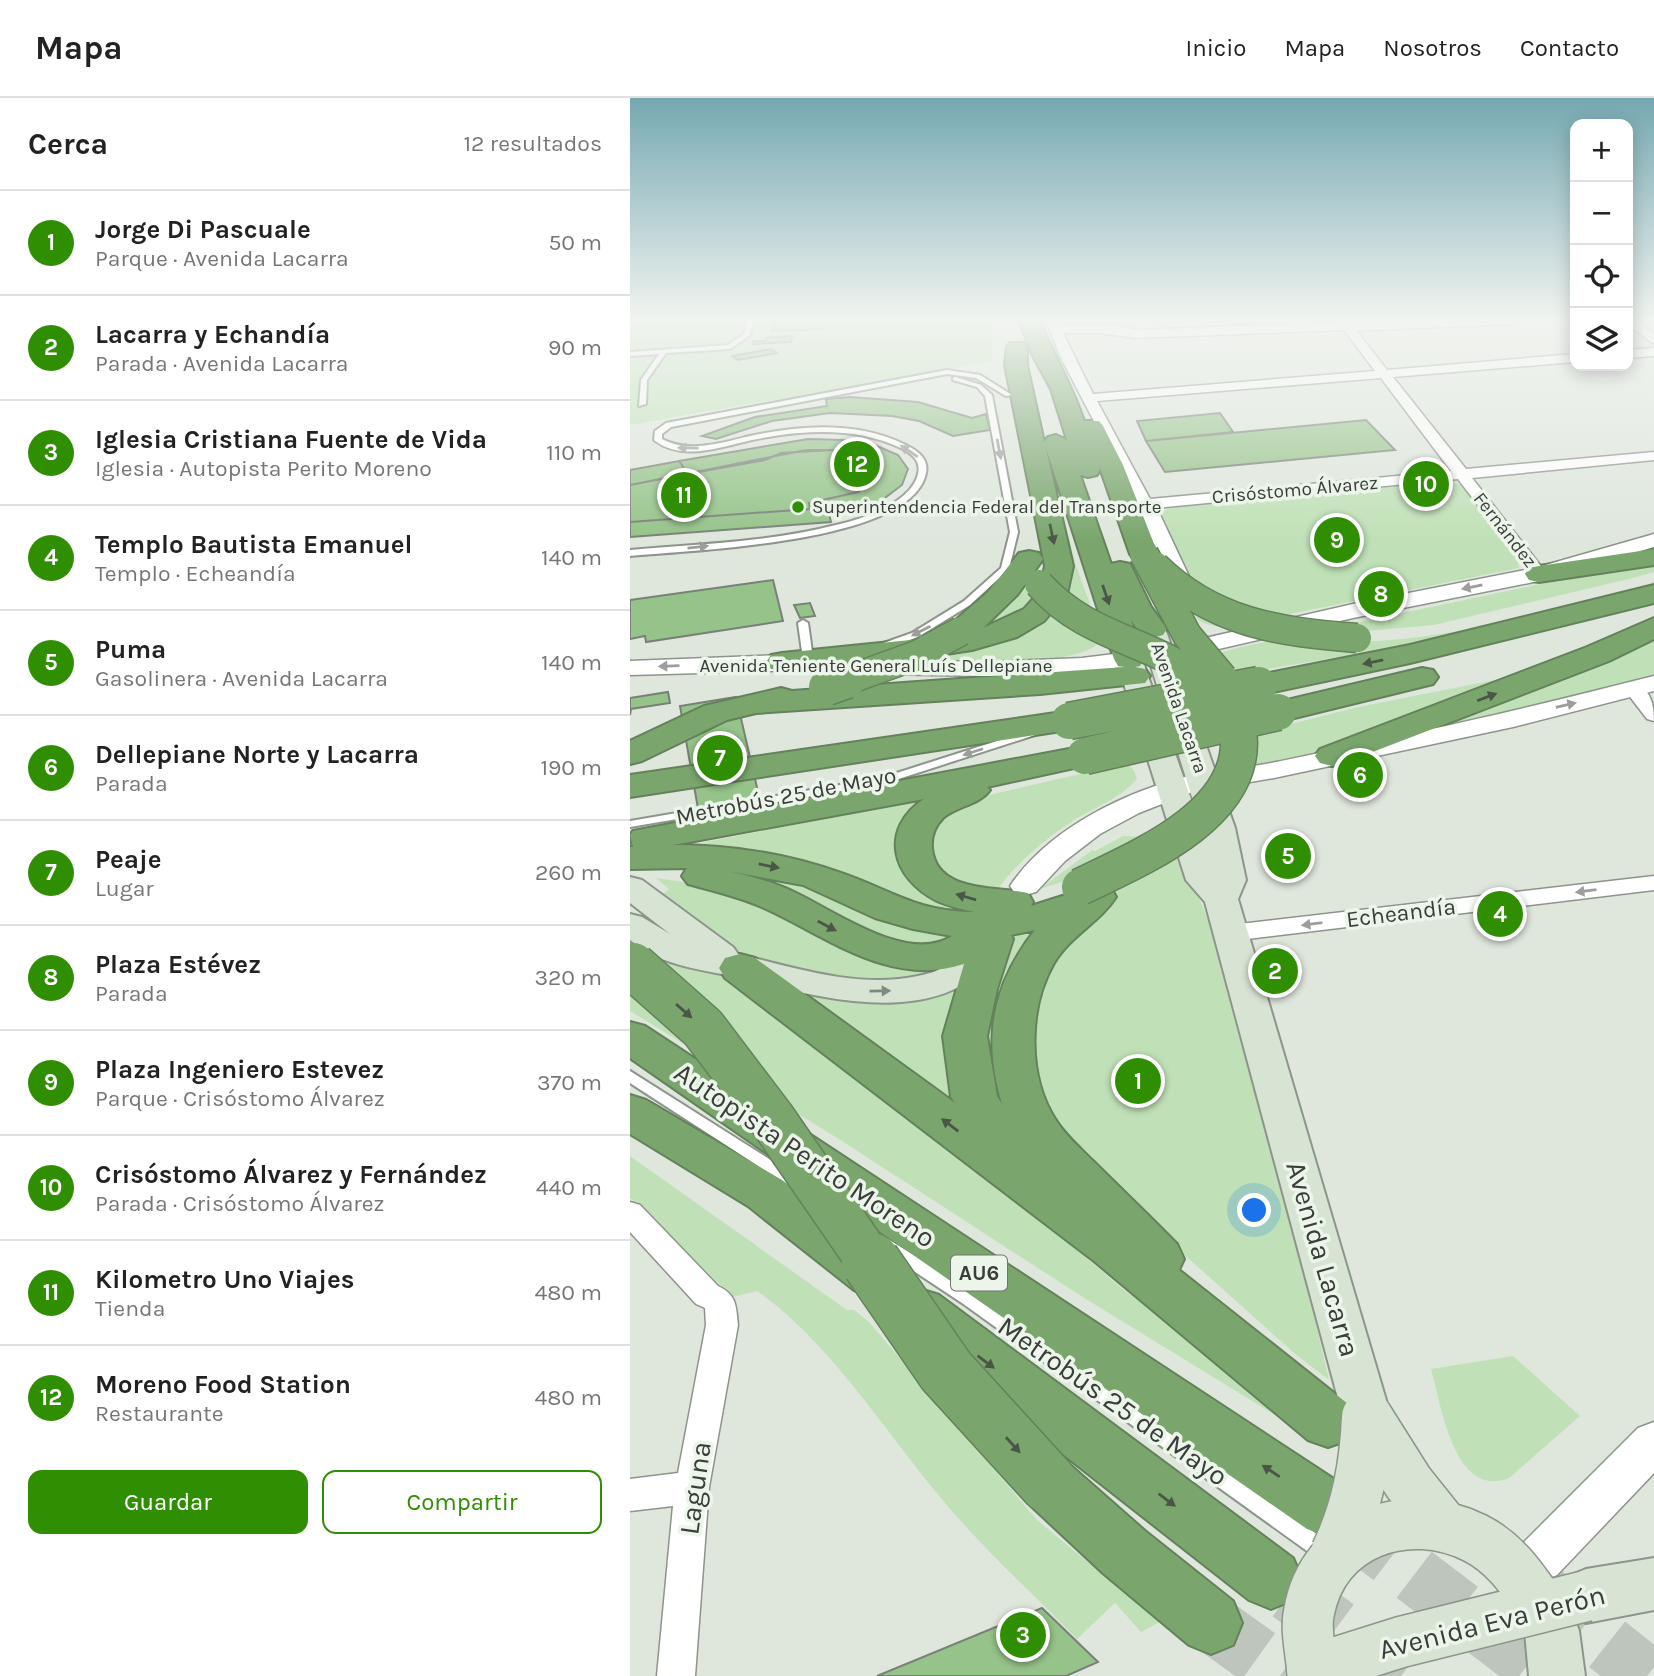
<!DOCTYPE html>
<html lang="es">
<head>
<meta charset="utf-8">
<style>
  :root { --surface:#fff; --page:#f6f6f6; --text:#222; --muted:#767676; --line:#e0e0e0; --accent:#2f8e01 }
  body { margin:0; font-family:Karla,sans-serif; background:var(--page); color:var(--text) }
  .controls { position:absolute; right:21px; top:21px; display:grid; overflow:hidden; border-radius:14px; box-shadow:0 4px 18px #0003 }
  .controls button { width:63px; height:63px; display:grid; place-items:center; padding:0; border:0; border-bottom:2px solid var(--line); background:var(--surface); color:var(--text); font:35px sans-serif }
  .you { position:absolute; left:625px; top:1113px; width:24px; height:24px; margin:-18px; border:5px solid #fff; border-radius:50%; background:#1a73e8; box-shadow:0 0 0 10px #1a73e833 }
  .badge { display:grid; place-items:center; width:46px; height:46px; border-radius:50%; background:var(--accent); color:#fff; font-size:23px; font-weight:700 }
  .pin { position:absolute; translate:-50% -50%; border:4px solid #fff; box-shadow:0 2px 7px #0006 }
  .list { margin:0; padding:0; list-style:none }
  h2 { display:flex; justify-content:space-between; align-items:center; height:91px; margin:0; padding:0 28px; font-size:30px }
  h2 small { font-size:23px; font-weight:400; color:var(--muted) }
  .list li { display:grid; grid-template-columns:46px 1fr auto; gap:21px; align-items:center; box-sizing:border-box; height:105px; padding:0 28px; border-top:2px solid var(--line) }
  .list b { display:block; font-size:26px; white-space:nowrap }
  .list p { margin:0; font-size:23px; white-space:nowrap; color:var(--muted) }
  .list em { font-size:23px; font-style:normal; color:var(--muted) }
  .actions { display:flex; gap:14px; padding:21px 28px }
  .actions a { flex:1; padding:16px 0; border:2px solid var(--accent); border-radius:14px; text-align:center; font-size:24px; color:var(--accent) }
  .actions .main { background:var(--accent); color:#fff }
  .icon { flex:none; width:38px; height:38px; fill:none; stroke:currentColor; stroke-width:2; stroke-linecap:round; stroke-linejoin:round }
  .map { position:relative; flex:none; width:1024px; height:1578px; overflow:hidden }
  header { display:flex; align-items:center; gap:42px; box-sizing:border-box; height:98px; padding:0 35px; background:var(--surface); border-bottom:2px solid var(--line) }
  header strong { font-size:33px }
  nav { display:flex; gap:38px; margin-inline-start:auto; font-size:24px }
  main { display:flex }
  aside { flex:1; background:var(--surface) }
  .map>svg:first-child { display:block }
  .green { fill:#c0e1b7 }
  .building { fill:#95c389; stroke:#798077; stroke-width:2 }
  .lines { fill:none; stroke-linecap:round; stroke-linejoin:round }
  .motorway-tunnel { stroke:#bec5bc; stroke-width:58; stroke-dasharray:58 29; stroke-linecap:butt }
  .service-casing { stroke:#8d948b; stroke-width:4 }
  .minor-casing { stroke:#8d948b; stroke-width:3 }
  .tertiary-casing { stroke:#8d948b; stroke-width:3 }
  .secondary-casing { stroke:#8d948b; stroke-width:4 }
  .motorway-casing { stroke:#64815b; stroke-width:4 }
  .service { fill:#fff; fill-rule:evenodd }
  .minor { fill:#fff; fill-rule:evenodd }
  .tertiary { fill:#fff; fill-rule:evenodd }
  .secondary { fill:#d7e4d4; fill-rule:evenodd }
  .motorway { fill:#7aa66e; fill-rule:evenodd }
  .secondary-bridge-casing { stroke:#8d948b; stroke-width:53; stroke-linecap:butt }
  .motorway-bridge-far3-casing { stroke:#64815b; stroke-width:31; stroke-linecap:butt }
  .motorway-bridge-far2-casing { stroke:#64815b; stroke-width:39; stroke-linecap:butt }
  .motorway-bridge-far1-casing { stroke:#64815b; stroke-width:49; stroke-linecap:butt }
  .motorway-bridge-casing { stroke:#64815b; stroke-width:61; stroke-linecap:butt }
  .secondary-bridge { stroke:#d7e4d4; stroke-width:50 }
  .motorway-bridge-far3 { stroke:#7aa66e; stroke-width:28 }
  .motorway-bridge-far2 { stroke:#7aa66e; stroke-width:36 }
  .motorway-bridge-far1 { stroke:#7aa66e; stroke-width:46 }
  .motorway-bridge { stroke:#7aa66e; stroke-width:58 }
  .oneway { fill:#9c9e9c }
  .oneway2 { fill:#4a5746 }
  .oneway3 { fill:#81887f }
  .poi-dot { fill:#2f8e01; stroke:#ecf5ea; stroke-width:2.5 }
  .labels { text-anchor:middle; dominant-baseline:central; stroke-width:7; stroke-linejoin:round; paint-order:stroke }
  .far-street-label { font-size:19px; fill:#3a3d39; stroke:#ecf5ea }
  .far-poi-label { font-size:19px; fill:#3a3d39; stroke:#ecf5ea; text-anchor:start }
  .shield { fill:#ecf5ea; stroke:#6f746e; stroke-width:2 }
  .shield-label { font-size:21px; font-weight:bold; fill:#3a3d39 }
  .street-label { font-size:23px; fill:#3a3d39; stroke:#ecf5ea }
  .near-street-label { font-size:28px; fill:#3a3d39; stroke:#ecf5ea }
</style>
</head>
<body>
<header>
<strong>Mapa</strong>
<nav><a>Inicio</a><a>Mapa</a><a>Nosotros</a><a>Contacto</a></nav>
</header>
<main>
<aside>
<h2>Cerca<small>12 resultados</small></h2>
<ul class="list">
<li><span class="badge">1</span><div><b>Jorge Di Pascuale</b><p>Parque · Avenida Lacarra</p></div><em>50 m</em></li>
<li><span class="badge">2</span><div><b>Lacarra y Echandía</b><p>Parada · Avenida Lacarra</p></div><em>90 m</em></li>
<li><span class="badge">3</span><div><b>Iglesia Cristiana Fuente de Vida</b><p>Iglesia · Autopista Perito Moreno</p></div><em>110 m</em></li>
<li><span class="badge">4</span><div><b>Templo Bautista Emanuel</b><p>Templo · Echeandía</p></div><em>140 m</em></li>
<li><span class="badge">5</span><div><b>Puma</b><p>Gasolinera · Avenida Lacarra</p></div><em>140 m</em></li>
<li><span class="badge">6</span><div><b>Dellepiane Norte y Lacarra</b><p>Parada</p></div><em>190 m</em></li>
<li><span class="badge">7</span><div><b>Peaje</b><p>Lugar</p></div><em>260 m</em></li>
<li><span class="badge">8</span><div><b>Plaza Estévez</b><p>Parada</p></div><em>320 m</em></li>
<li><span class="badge">9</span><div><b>Plaza Ingeniero Estevez</b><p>Parque · Crisóstomo Álvarez</p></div><em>370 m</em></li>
<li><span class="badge">10</span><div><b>Crisóstomo Álvarez y Fernández</b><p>Parada · Crisóstomo Álvarez</p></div><em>440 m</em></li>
<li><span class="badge">11</span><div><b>Kilometro Uno Viajes</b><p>Tienda</p></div><em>480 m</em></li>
<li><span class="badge">12</span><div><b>Moreno Food Station</b><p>Restaurante</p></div><em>480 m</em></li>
</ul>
<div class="actions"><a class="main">Guardar</a><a>Compartir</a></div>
</aside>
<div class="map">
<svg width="1024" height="1578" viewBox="0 0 1024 1578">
  <rect width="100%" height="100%" fill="#dfe7dd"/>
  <path class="green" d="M0 221H363L362 263 0 327Z
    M381 262 420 461C421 468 424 476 422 482 410 538 307 547 262 551 298 539 335 521 362 492 372 481 379 467 389 455 373 494 352 507 322 532L335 539 372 513 391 491 418 485C407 442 402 398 394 355 388 324 379 294 378 263Z
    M404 304 446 468 473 541C449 575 297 563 255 561L291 558 427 502Z
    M820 383 831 387 887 458 889 470 595 529C560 526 560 517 568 487L554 471 529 415 541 409Z
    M1024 462V474L999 481 804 527 727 534 730 544C830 541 928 510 1024 485V489L770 549 559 584 579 558 611 549Z
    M1024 543V578L833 624 810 629 809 627Z
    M880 579 670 663 615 673 593 643 728 609Z
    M497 665 504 673 507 681C490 701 466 708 443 723 414 742 386 765 366 794 345 789 310 785 301 762 298 756 298 746 298 739L314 715 338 702Z
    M311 698 269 752 369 812 321 817 56 748Z
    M493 738 525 739 541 749 568 797 578 822 606 928 654 1086 699 1282 664 1255 492 1101 429 1034 398 969 413 871 447 779 410 791 462 752 465 753Z
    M64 767 168 783 219 802 412 827 370 981 374 1032 318 850 266 845Z
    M26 780 75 787 325 867 312 875 252 885 190 877 113 859 31 797 39 791Z
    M0 844 22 856 105 877 350 1069 495 1193 603 1268 689 1344 451 1198 212 1043 0 913Z
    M337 888 330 1012 165 892C222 896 282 908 337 888Z
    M0 1058 217 1212H224L239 1224 407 1422 530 1524 511 1534 485 1505 447 1541C405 1498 360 1457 321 1412 260 1342 203 1246 127 1193L103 1199 0 1100Z
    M883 1258 950 1318 879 1380C824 1402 811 1306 801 1271Z"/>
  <path class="building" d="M193 221V231L142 233 144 223Z
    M162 238 161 244 123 246V243H136V240Z
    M141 251 147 255 108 262 102 258Z
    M220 299 288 304 342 320 356 316 360 332 323 338 289 323 262 318 200 315 142 323 86 341 72 338 125 319 197 308 196 301Z
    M590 315 603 334 516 343 507 323Z
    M736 322 765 352 535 374 516 343Z
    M178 341 213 342 245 347 268 357 278 371 272 387 252 402 219 414 199 416 201 424 0 439V424L180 411 179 405 228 394 242 383 246 373 240 363 226 356 204 352 151 355 135 362 58 376 49 363Z
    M176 352H204L226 356 240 363 246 373 242 383 228 394 179 405 180 411 0 424V387Z
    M49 363 58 376 0 387V372Z
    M143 482 153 523 16 544 15 538 0 541V502Z
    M180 505 185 518 170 520 164 507Z
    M38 594 40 605 1 611 0 617V600Z
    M106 599 132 711 70 722 50 608Z
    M412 1510 468 1564 436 1578H247Z"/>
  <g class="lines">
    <path class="motorway-tunnel" d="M715 1424 917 1578
      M909 1492 1017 1578
      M660 1495 771 1578
      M581 1525 655 1578"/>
    <g class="service-casing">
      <path id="service" d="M117 221H123L120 237 100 251 36 255 17 282 16 306 9 308 11 282 29 256 0 258V254L98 247 114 236Z
        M317 272 350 277 382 297 376 298 346 280 317 276 41 329 32 336V341C44 347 54 349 68 348 85 347 103 342 120 338 172 327 228 323 276 347 288 353 299 361 296 375 282 446 59 452 0 458V452C69 446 139 444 206 427 233 421 281 405 288 376 291 363 283 357 273 351 240 335 205 332 169 335 153 336 137 339 122 342 91 349 52 364 24 342L25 333 36 325Z
        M325 279 351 287 362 297 388 434 379 471 340 507 288 539 254 551H248V547L282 535 334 503 371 470 380 434 355 298 347 289 323 282V280Z
        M173 522 178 525 183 561 178 564 173 561 168 525Z
        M401 632 406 635 405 637 253 686 0 729V723L251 680Z
        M0 973 169 1080 172 1084 169 1088 164 1090 159 1088 0 985Z
        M258 1141 344 1195 691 1439 694 1446 691 1453 684 1455 677 1453 332 1205 252 1152 250 1147 252 1142Z"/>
    </g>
    <g class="minor-casing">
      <path id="minor" d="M416 221H428L430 227H485L506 232 717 224 721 226 757 272 945 256V264L763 279 836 371 1024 354V362L842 380 917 476 909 481 903 480 828 381 515 411 507 406 429 256ZM714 232 745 273 463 296 433 235H470L506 240ZM751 280 821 373 520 401 467 303Z
        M998 221H1005L1024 236V246L998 227Z
        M1024 250V258L998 260V252Z
        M1003 585C1021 590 1024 607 1024 623L1017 621 994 591Z
        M1024 778V792L601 843 593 840 589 835 593 830 601 827Z
        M0 1104 10 1107 88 1188C107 1197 106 1208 108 1227L79 1389 65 1578H27L43 1408 0 1413V1381L48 1375 76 1227 75 1210 66 1206 0 1134Z"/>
    </g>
    <g class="tertiary-casing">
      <path id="tertiary" d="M719 221 721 223 893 221 885 226 717 233 712 231 704 222Z
        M515 400 522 402 525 406 564 489 565 501 562 506H546L542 489 505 406 508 402Z
        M1024 436V449L909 483 723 520 532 564 452 574 357 578 249 576 240 574 237 569 240 564 249 562 357 564 452 560 532 550 723 506 905 470Z
        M152 557 186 560 190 565 186 570 178 572 0 577V563Z
        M1024 578V593L883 629 644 680 562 694 509 715 470 736 435 763 406 794 395 797 384 794 380 788C419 730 496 693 563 677 588 671 615 670 641 665 691 655 741 643 792 633 870 617 947 597 1024 578Z
        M1024 1324V1375L927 1477 910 1484 893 1477 887 1461 893 1445 1008 1330Z"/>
    </g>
    <g class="secondary-casing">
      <path id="secondary" d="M523 525 532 527 536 533 605 730 616 782 608 801 761 1319 754 1334 737 1341 720 1334 713 1319 575 804 556 782 486 561 490 555 499 553 508 555 512 561 575 741 510 533 514 527Z
        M0 779 12 782 103 849 108 856C165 870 229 891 288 878 297 876 306 874 313 869 336 855 344 827 374 835L379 843C320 935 203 903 115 881 87 874 54 871 27 859 18 855 9 848 0 842V816L12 819 40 836 0 805Z
        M1024 1460V1512L956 1525 944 1519 949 1533 955 1578H899L895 1534 884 1508 892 1489 911 1481 930 1489 932 1492 937 1479 956 1471Z"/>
    </g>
    <g class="motorway-casing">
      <path id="motorway" d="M389 221H409C423 256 442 287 454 323H469L473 328 493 367 528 456 524 462 514 464 504 462 500 456 469 367 470 372 467 377 458 379 450 377 481 466 490 464 500 466 521 509 537 531 533 537 522 540 511 537 501 522 514 561 510 568 505 569 515 571 520 578 515 585 410 596 126 615 97 622 12 663 0 666V643L74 608 151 590 162 593 495 569 488 568 484 561 415 347 443 468 437 496 414 523 387 539 342 552 270 563 152 573 141 571 136 564 141 557 152 555 320 538 316 533 320 527 358 494 389 455 399 453 409 455 413 461 387 497 353 530 394 511 409 494 415 468 375 267 377 249 380 245H394L397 249V267L414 344 418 339 426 337 437 342 421 291 403 258Z
        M1024 451V467L909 484 899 482 895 476 899 470 909 468Z
        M1024 487V505L780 565 629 597 618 594 613 587 618 580 629 577 780 547Z
        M1024 520V541L979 563 714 665 702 668 690 665 685 658 690 651 957 549Z
        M792 570 803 572 808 579 803 586 648 624 636 621 632 614 636 607Z
        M439 613 451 616 456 623 451 630 0 699V677Z
        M455 648 467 651 472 658 467 665 357 689 360 692C349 707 327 708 313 720 305 728 301 738 302 750 306 796 368 788 398 795L403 804 401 808 467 787 481 790 486 799C470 824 440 838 424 865 398 910 397 980 427 1024 437 1039 451 1051 463 1063 491 1091 520 1118 547 1146L554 1161 549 1172 718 1306 726 1324 718 1342 698 1349 678 1342 464 1163 95 880 89 870 95 860 110 856 125 860 325 1005 321 999 313 938 334 866C260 890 198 839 134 810 110 799 83 793 58 786L52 778 57 770 0 771V749H3L0 737 3 733ZM294 701C249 731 261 780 307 803 318 808 331 811 344 814 287 814 261 792 211 775 158 756 99 747 43 747ZM97 773 173 787 245 820 283 831 322 838C278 867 205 813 164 794 143 784 120 778 97 773ZM405 832C363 886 352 939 372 1006L367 998 357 938 367 891 383 841 381 837Z
        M0 924 15 928 719 1391 728 1411 719 1431 698 1439 677 1431 0 960Z
        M0 997 16 1002 152 1082 260 1162 268 1177 260 1192 242 1198 224 1192 118 1108 0 1036Z
        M290 1191 309 1197 663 1460 672 1481 663 1502 641 1511 619 1502 271 1229 264 1213 271 1197Z
        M419 1359 440 1367 515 1433 603 1503 612 1525 603 1547 581 1556 559 1547 473 1475 398 1405 390 1386 398 1367Z"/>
    </g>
    <use href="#service" class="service"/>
    <use href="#minor" class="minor"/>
    <use href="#tertiary" class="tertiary"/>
    <use href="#secondary" class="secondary"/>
    <use href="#motorway" class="motorway"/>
    <g class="secondary-bridge-casing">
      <path id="secondary-bridge" d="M737 1319 778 1384 814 1429
        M706 1455C727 1410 735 1368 737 1319
        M911 1508C892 1481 875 1455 845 1440 777 1406 693 1435 679 1514 675 1531 681 1554 682 1572L771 1544 956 1498"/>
    </g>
    <g class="motorway-bridge-far3-casing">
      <path id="motorway-bridge-far3" d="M514 456 557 537 593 580
        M525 468C583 525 649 534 727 540
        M409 486C456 540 522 542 575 584
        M212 584 287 557 331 533"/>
    </g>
    <g class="motorway-bridge-far2-casing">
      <path id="motorway-bridge-far2" d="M197 589 217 582
        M439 623 629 587
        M455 658 648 614
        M450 789C507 761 609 720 609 645 609 618 593 598 573 582"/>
    </g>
    <g class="motorway-bridge-far1-casing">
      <path id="motorway-bridge-far1" d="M3 868 73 930 142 1021 242 1166"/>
    </g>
    <g class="motorway-bridge-casing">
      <path id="motorway-bridge" d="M241 1164 316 1273 419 1386"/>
    </g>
    <use href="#secondary-bridge" class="secondary-bridge"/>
    <use href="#motorway-bridge-far3" class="motorway-bridge-far3"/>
    <use href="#motorway-bridge-far2" class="motorway-bridge-far2"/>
    <use href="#motorway-bridge-far1" class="motorway-bridge-far1"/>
    <use href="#motorway-bridge" class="motorway-bridge"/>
  </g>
  <defs><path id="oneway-solid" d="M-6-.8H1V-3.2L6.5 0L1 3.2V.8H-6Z" transform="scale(1.75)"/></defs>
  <g class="oneway">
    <use href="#oneway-solid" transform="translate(58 350) rotate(-179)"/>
    <use href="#oneway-solid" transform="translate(369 351) rotate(79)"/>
    <use href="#oneway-solid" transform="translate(279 353) rotate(-146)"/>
    <use href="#oneway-solid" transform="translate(68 449) rotate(-6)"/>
    <use href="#oneway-solid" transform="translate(842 489) rotate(169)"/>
    <use href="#oneway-solid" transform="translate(291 533) rotate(153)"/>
    <use href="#oneway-solid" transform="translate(39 568) rotate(178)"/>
    <use href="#oneway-solid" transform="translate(936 607) rotate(-13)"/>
    <use href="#oneway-solid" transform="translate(343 654) rotate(162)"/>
    <use href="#oneway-solid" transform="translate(956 793) rotate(173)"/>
    <use href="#oneway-solid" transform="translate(682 826) rotate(173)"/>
  </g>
  <g class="oneway2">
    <use href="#oneway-solid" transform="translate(422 436) rotate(78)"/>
    <use href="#oneway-solid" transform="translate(476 497) rotate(71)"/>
    <use href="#oneway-solid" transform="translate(743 564) rotate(168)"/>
    <use href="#oneway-solid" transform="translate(857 599) rotate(-21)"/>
    <use href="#oneway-solid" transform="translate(139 768) rotate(11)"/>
    <use href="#oneway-solid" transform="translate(336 799) rotate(-164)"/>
    <use href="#oneway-solid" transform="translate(197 828) rotate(28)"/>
    <use href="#oneway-solid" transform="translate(54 913) rotate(41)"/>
    <use href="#oneway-solid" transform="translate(320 1027) rotate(-143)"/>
    <use href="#oneway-solid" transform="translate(356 1264) rotate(37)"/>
    <use href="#oneway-solid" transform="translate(383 1347) rotate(48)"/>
    <use href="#oneway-solid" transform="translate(641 1373) rotate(-146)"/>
    <use href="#oneway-solid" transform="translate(537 1402) rotate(37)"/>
  </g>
  <use class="oneway3" href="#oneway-solid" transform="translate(250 893) rotate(-1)"/>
  <linearGradient id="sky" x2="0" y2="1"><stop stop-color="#75a8b1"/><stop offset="0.5" stop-color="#f1f4f0"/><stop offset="1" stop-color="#f1f4f0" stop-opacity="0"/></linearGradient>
  <rect width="1024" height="442" fill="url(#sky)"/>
  <circle class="poi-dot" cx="168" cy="409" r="7"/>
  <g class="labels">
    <g class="far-street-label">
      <text transform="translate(665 392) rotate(-5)">Crisóstomo Álvarez</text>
      <text transform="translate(875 432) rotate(52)">Fernández</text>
      <text x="246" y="568">Avenida Teniente General Luís Dellepiane</text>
      <text transform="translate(549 610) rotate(71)">Avenida Lacarra</text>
    </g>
    <g class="far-poi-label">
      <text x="182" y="409">Superintendencia Federal del Transporte</text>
    </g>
    <rect class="shield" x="321" y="1157.5" width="56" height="35" rx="5"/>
    <g class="shield-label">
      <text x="349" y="1175">AU6</text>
    </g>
    <g class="street-label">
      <text transform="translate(156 698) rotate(-11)">Metrobús 25 de Mayo</text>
      <text transform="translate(771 815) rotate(-7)">Echeandía</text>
    </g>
    <g class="near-street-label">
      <text transform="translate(175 1057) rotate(34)">Autopista Perito Moreno</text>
      <text transform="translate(693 1161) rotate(74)">Avenida Lacarra</text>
      <text transform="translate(483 1303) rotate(35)">Metrobús 25 de Mayo</text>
      <text transform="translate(65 1390) rotate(-82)">Laguna</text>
      <text transform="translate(862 1524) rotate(-14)">Avenida Eva Perón</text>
    </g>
  </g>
</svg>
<div class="controls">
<button>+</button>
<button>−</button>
<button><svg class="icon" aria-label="locate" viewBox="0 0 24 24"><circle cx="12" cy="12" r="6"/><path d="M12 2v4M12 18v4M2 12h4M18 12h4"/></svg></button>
<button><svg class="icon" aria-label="layers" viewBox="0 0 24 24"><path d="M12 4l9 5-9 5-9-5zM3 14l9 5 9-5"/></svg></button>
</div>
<div class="you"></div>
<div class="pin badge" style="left:508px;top:983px">1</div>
<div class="pin badge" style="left:645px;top:873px">2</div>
<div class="pin badge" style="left:393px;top:1537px">3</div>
<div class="pin badge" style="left:870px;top:816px">4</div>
<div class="pin badge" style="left:658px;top:758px">5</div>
<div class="pin badge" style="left:730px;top:677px">6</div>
<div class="pin badge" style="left:90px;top:660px">7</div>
<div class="pin badge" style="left:751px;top:496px">8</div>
<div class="pin badge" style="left:707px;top:442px">9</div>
<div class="pin badge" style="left:796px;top:386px">10</div>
<div class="pin badge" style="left:54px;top:397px">11</div>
<div class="pin badge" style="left:227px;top:366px">12</div>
</div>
</main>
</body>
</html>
